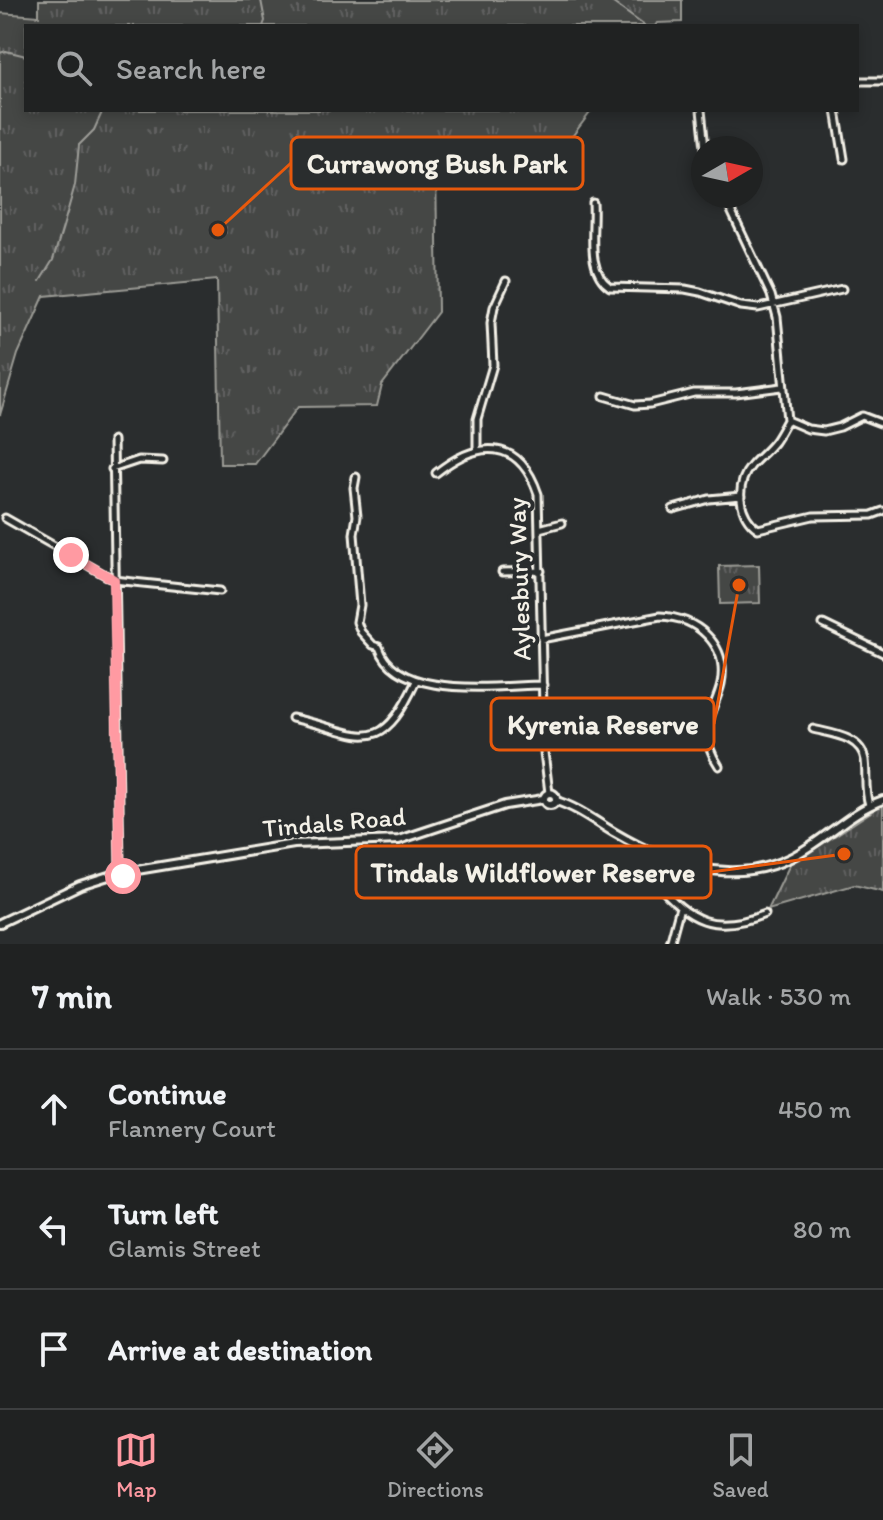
<!DOCTYPE html>
<html lang="en">
<head>
<meta charset="utf-8">
<style>
  :root { --surface:#202222; --page:#2d2f2f; --text:#f1f3f6; --muted:#a2a4a5; --line:#3d3f40; --accent:#ff9aa2 }
  body { margin:0; font-family:Itim,sans-serif; background:var(--page); color:var(--text) }
  .compass { position:absolute; left:691px; top:136px; width:72px; height:72px; border-radius:50%; background:var(--surface); box-shadow:0 4px 12px #0003; rotate:81deg }
  .stop { position:absolute; width:24px; height:24px; margin:-18px; border:6px solid #ff9aa2; border-radius:50%; background:#fff }
  .stop.end { background:#ff9aa2; border-color:#fff; box-shadow:0 2px 8px #0008 }
  .list { margin:0; padding:0; list-style:none }
  h2 { display:flex; justify-content:space-between; align-items:center; height:104px; margin:0; padding:0 32px; font-size:34px }
  h2 small { font-size:26px; font-weight:400; color:var(--muted) }
  .list li { display:grid; grid-template-columns:52px 1fr auto; gap:24px; align-items:center; box-sizing:border-box; height:120px; padding:0 32px; border-top:2px solid var(--line) }
  .list b { display:block; font-size:30px; white-space:nowrap }
  .list p { margin:0; font-size:26px; white-space:nowrap; color:var(--muted) }
  .list em { font-size:26px; font-style:normal; color:var(--muted) }
  .icon { flex:none; width:44px; height:44px; fill:none; stroke:currentColor; stroke-width:2; stroke-linecap:round; stroke-linejoin:round }
  .map { position:relative; flex:none; width:883px; height:944px; overflow:hidden }
  .search { position:absolute; background:var(--surface); box-shadow:0 4px 12px #0003; left:24px; right:24px; top:24px; height:88px; display:flex; align-items:center; gap:20px; box-sizing:border-box; padding:0 28px; border-radius:0px; color:var(--muted); font-size:30px }
  .sheet { height:464px; background:var(--surface) }
  nav { display:flex; justify-content:space-around; align-items:center; box-sizing:border-box; height:112px; border-top:2px solid var(--line); background:var(--surface); font-size:22px; color:var(--muted) }
  nav a { display:grid; justify-items:center; gap:4px }
  nav .on { color:var(--accent) }
  .map>svg:first-child { display:block }
  .park { fill:url(#park-tufts); stroke:#9c9c96; stroke-width:2 }
  .lines { fill:none; stroke-linecap:round; stroke-linejoin:round }
  .stream { stroke:#9f9f9a; stroke-width:2 }
  .minor-casing { stroke:#f4f1e8; stroke-width:11 }
  .major-casing { stroke:#f4f1e8; stroke-width:12 }
  .minor { stroke:#2a2d2e; stroke-width:5 }
  .major { stroke:#2a2d2e; stroke-width:6 }
  .route { stroke:#ff9aa2; stroke-width:10 }
  .labels { text-anchor:middle; dominant-baseline:central; stroke-width:8; stroke-linejoin:round; paint-order:stroke }
  .street-label { font-size:26px; fill:#f4f1e8; stroke:#2a2d2e }
  .leader { fill:none; stroke:#e8590c; stroke-width:3 }
  .callout-dot { fill:#e8590c; stroke:#2a2d2e; stroke-width:3 }
  .callout { fill:#2a2d2e; stroke:#e8590c; stroke-width:3 }
  .callout-label { font-size:28px; text-anchor:middle; font-weight:bold; fill:#f4f1e8 }
</style>
</head>
<body>
<div class="map">
<svg width="883" height="944" viewBox="0 0 883 944">
  <defs>
    <pattern id="park-tufts" width="24" height="20" patternUnits="userSpaceOnUse" patternTransform="scale(2)"><rect width="24" height="20" fill="#444645"/><path d="M3 7l-1-3M5 7V3M7 7l1-3M15 17l-1-3M17 17v-4M19 17l1-3" fill="none" stroke="#606160"/></pattern>
  </defs>
  <rect width="100%" height="100%" fill="#2a2d2e"/>
  <filter id="ink" filterUnits="userSpaceOnUse"><feTurbulence type="fractalNoise" baseFrequency=".0125" numOctaves="2"/><feDisplacementMap in="SourceGraphic" scale="16" xChannelSelector="R" yChannelSelector="G"/><feConvolveMatrix kernelMatrix="1 2 1 2 8 2 1 2 1" color-interpolation-filters="sRGB"/></filter>
  <g filter="url(#ink)">
    <path class="park" d="M39 0H682V22L657 23 655 26H26V110H592L540 179 539 161 436 163 438 312 382 385 377 406 298 407 255 464H220L217 280 44 296 18 354 0 415V13L39 16Z
      M759 565 760 603 720 604 719 566Z
      M883 804V892L854 885 768 910 791 862 821 845Z"/>
    <g class="lines">
      <path class="stream" d="M261 0 265 21 263 26
        M609 0 645 26
        M0 53 6 51 26 56
        M40 281 53 260 65 220 75 185 79 145 94 130 103 110"/>
      <g class="minor-casing">
        <path id="minor" d="M857 81H883
          M701 110 705 148
          M836 110 844 159
          M724 196 771 295 777 317 787 420 808 429 824 431 840 427 862 416 883 424
          M593 203C595 230 585 270 610 287L685 289 700 292 741 306 758 308 842 289
          M604 396 635 405 650 404 694 393H736L782 387
          M787 420C783 427 779 435 774 442 767 451 758 458 751 466 735 485 738 515 758 529L813 516 872 515 883 511
          M113 440 120 867
          M477 449V419L493 365 491 323 494 307 506 281
          M112 469 139 460 163 461
          M436 473C477 440 519 437 538 494L544 752 549 793
          M356 477 354 488 357 516 354 534 360 605 357 622 361 632 373 645 379 647C397 701 499 685 543 685
          M673 509 709 499 741 496
          M5 518 114 580 220 591
          M539 529 562 523
          M502 572 541 571
          M823 624 883 653
          M541 639 660 616C696 617 729 644 721 684 718 698 710 711 707 725 705 740 711 754 719 766
          M292 718C361 732 379 762 416 681
          M813 729C832 734 861 736 865 760 867 776 864 789 869 805
          M640 847C639 861 647 871 655 881 689 922 715 934 765 914
          M670 944 680 907"/>
      </g>
      <g class="major-casing">
        <path id="major" d="M544 799a6 6 0 1 1 12 0a6 6 0 1 1-12 0Z
          M556 801C577 807 596 822 615 833 668 864 730 887 790 858 823 842 849 812 883 800
          M115 872a5 5 0 1 1 10 0a5 5 0 1 1-10 0Z
          M125 872 294 844 399 840 505 805 543 799
          M0 923 80 885 115 874"/>
      </g>
      <use href="#minor" class="minor"/>
      <use href="#major" class="major"/>
    </g>
  </g>
  <g class="lines" filter="url(#ink)">
    <path class="route" d="M71 555 114 580 120 867 125 870 123 876"/>
  </g>
  <g class="labels">
    <g class="street-label">
      <text transform="translate(519 579) rotate(-92)">Aylesbury Way</text>
      <text transform="translate(334 822) rotate(-5)">Tindals Road</text>
    </g>
  </g>
  <path class="leader" d="M218 230L291 163M739 585L714 724M844 854L711 872"/>
  <g class="callout-dot">
    <circle cx="218" cy="230" r="8"/>
    <circle cx="739" cy="585" r="8"/>
    <circle cx="844" cy="854" r="8"/>
  </g>
  <g class="callout">
    <rect x="291" y="137" width="292" height="52" rx="8"/>
    <rect x="491" y="698" width="223" height="52" rx="8"/>
    <rect x="356" y="846" width="355" height="52" rx="8"/>
  </g>
  <g class="callout-label">
    <text x="437" y="173">Currawong Bush Park</text>
    <text x="603" y="734">Kyrenia Reserve</text>
    <text x="533" y="882">Tindals Wildflower Reserve</text>
  </g>
</svg>
<svg class="compass" viewBox="-18 -18 36 36"><path d="M0-13l5 13h-10z" fill="#e53935"/><path d="M0 13l5-13h-10z" fill="#a2a4a5"/></svg>
<div class="stop" style="left:123px;top:876px"></div>
<div class="stop end" style="left:71px;top:555px"></div>
<div class="search"><svg class="icon" aria-label="search" viewBox="0 0 24 24"><circle cx="10" cy="10" r="6"/><path d="M15 15l6 6"/></svg>Search here</div>
</div>
<section class="sheet">
<h2>7 min<small>Walk · 530 m</small></h2>
<ul class="list">
<li><svg class="icon" aria-label="ahead" viewBox="0 0 24 24"><path d="M12 20V5M6 11l6-6 6 6"/></svg><div><b>Continue</b><p>Flannery Court</p></div><em>450 m</em></li>
<li><svg class="icon" aria-label="left" viewBox="0 0 24 24"><path d="M17 20v-9H6M10 6l-5 5 5 5"/></svg><div><b>Turn left</b><p>Glamis Street</p></div><em>80 m</em></li>
<li><svg class="icon" aria-label="arrive" viewBox="0 0 24 24"><path d="M6 21V4h12l-3 4 3 4H6"/></svg><div><b>Arrive at destination</b></div></li>
</ul>
</section>
<nav>
<a class="on"><svg class="icon" aria-label="map" viewBox="0 0 24 24"><path d="M3 6l6-2 6 2 6-2v14l-6 2-6-2-6 2zM9 4v14M15 6v14"/></svg>Map</a>
<a><svg class="icon" aria-label="directions" viewBox="0 0 24 24"><path d="M12 3l9 9-9 9-9-9zM9 14v-3h6M13 9l2 2-2 2"/></svg>Directions</a>
<a><svg class="icon" aria-label="saved" viewBox="0 0 24 24"><path d="M7 4h10v16l-5-4-5 4z"/></svg>Saved</a>
</nav>
</body>
</html>
